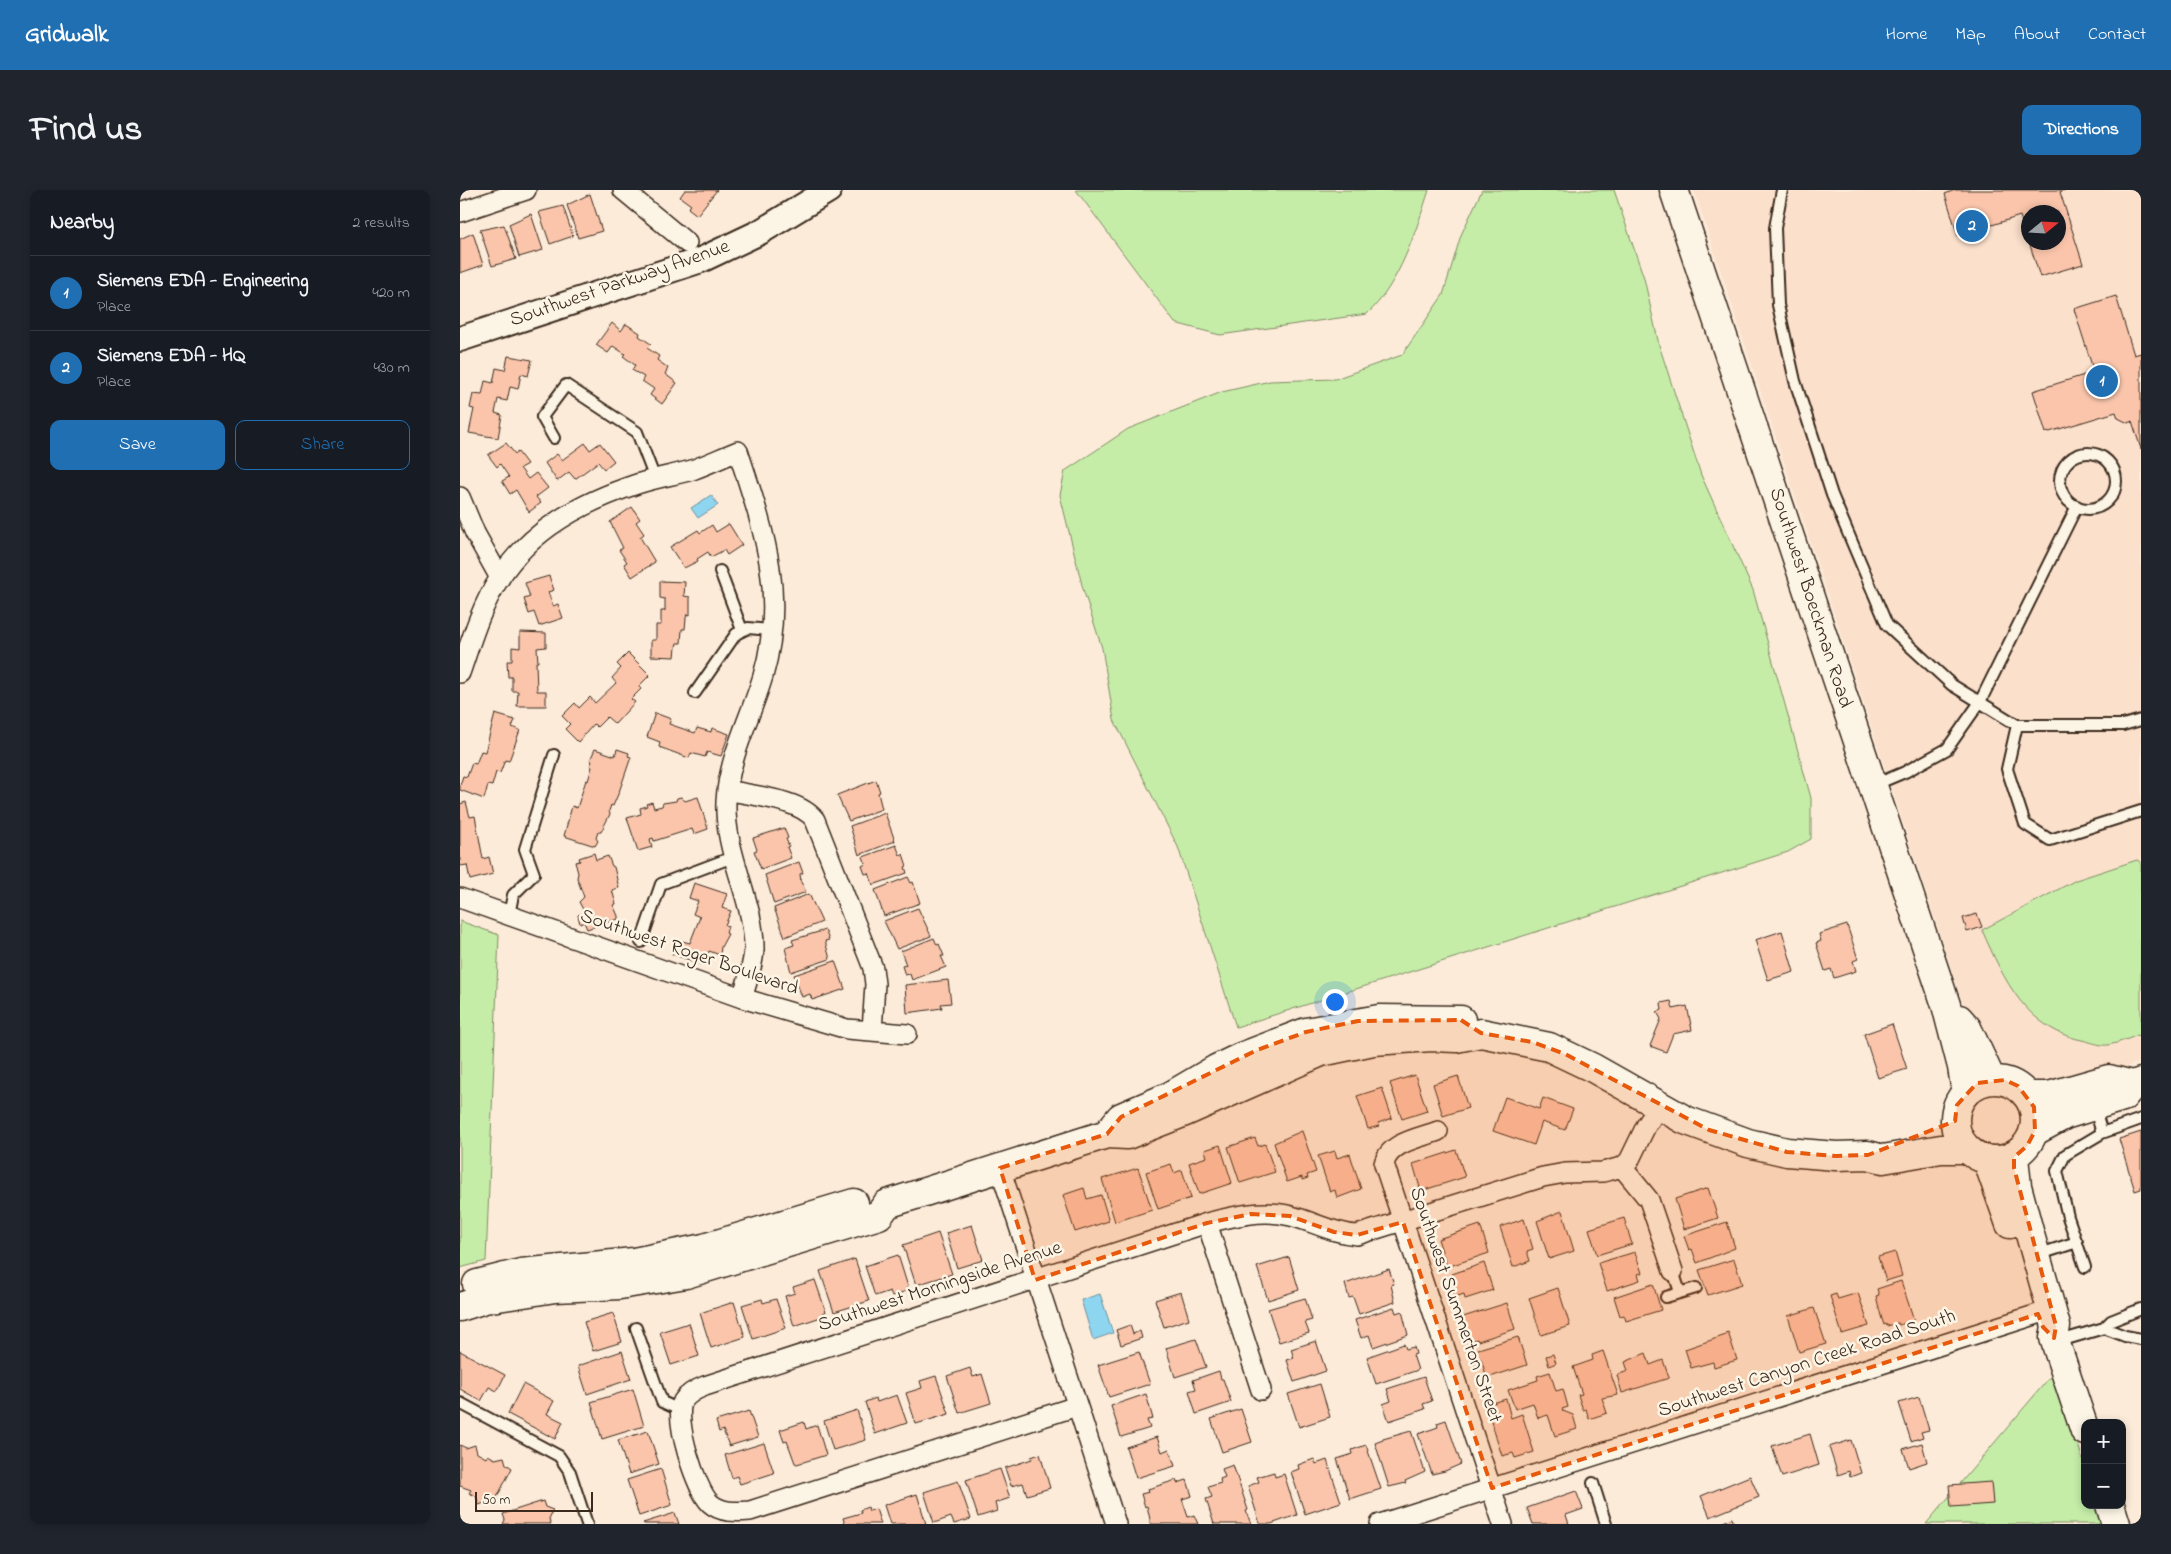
<!DOCTYPE html>
<html lang="en">
<head>
<meta charset="utf-8">
<style>
  :root { --surface:#171b24; --page:#20242c; --text:#f1f3f6; --muted:#9ea1a6; --line:#363941; --accent:#1f6fb2 }
  body { margin:0; font-family:"Indie Flower",sans-serif; background:var(--page); color:var(--text) }
  .controls { position:absolute; right:15px; bottom:15px; display:grid; overflow:hidden; border-radius:10px; box-shadow:0 2px 8px #0003 }
  .controls button { width:45px; height:45px; display:grid; place-items:center; padding:0; border:0; border-bottom:1px solid var(--line); background:var(--surface); color:var(--text); font:25px sans-serif }
  .compass { position:absolute; left:1561px; top:15px; width:45px; height:45px; border-radius:50%; background:var(--surface); box-shadow:0 2px 8px #0003; rotate:72deg }
  .scale { position:absolute; left:15px; bottom:12px; width:118px; box-sizing:border-box; padding-left:5px; border:2px solid #3b2a1e; border-top:0; font-size:14px; line-height:18px; white-space:nowrap; color:#3b2a1e; -webkit-text-stroke:4px #fcf5e5; paint-order:stroke }
  .you { position:absolute; left:874px; top:811px; width:18px; height:18px; margin:-12px; border:4px solid #fff; border-radius:50%; background:#1a73e8; box-shadow:0 0 0 8px #1a73e833 }
  .badge { display:grid; place-items:center; width:32px; height:32px; border-radius:50%; background:var(--accent); color:#fff; font-size:16px; font-weight:700 }
  .pin { position:absolute; translate:-50% -50%; border:2px solid #fff; box-shadow:0 1px 5px #0006 }
  .list { margin:0; padding:0; list-style:none }
  h2 { display:flex; justify-content:space-between; align-items:center; height:65px; margin:0; padding:0 20px; font-size:21px }
  h2 small { font-size:16px; font-weight:400; color:var(--muted) }
  .list li { display:grid; grid-template-columns:32px 1fr auto; gap:15px; align-items:center; box-sizing:border-box; height:75px; padding:0 20px; border-top:1px solid var(--line) }
  .list b { display:block; font-size:19px; white-space:nowrap }
  .list p { margin:0; font-size:16px; white-space:nowrap; color:var(--muted) }
  .list em { font-size:16px; font-style:normal; color:var(--muted) }
  .actions { display:flex; gap:10px; padding:15px 20px }
  .actions a { flex:1; padding:11px 0; border:1px solid var(--accent); border-radius:10px; text-align:center; font-size:18px; color:var(--accent) }
  .actions .main { background:var(--accent); color:#fff }
  .map { position:relative; flex:none; width:1681px; height:1334px; overflow:hidden; border-radius:10px }
  header { display:flex; align-items:center; gap:30px; box-sizing:border-box; height:70px; padding:0 25px; background:var(--accent); color:#fff }
  header strong { font-size:24px }
  nav { display:flex; gap:28px; margin-inline-start:auto; font-size:18px }
  .intro { display:flex; align-items:center; justify-content:space-between; box-sizing:border-box; height:120px; padding:0 30px }
  h1 { margin:0; font-size:35px }
  .button { padding:12px 22px; border-radius:10px; background:var(--accent); color:#fff; font-size:18px; font-weight:700 }
  main { display:flex; gap:30px; padding:0 30px }
  aside { flex:1; background:var(--surface); border-radius:10px; box-shadow:0 2px 8px #0003 }
  .map>svg:first-child { display:block }
  .built { fill:#fbe0cb; fill-rule:evenodd }
  .green { fill:#c5eda8; stroke:#808c63 }
  .water { fill:#8ed5f0; stroke:#6d919c }
  .building { fill:#fac5ab; stroke:#3b2a1e }
  .lines { fill:none; stroke-linecap:round; stroke-linejoin:round }
  .service-casing { stroke:#3b2a1e; stroke-width:14 }
  .minor-casing { stroke:#3b2a1e; stroke-width:22 }
  .tertiary-casing { stroke:#3b2a1e; stroke-width:28 }
  .secondary-casing { stroke:#3b2a1e; stroke-width:31 }
  .service { stroke:#fcf5e5; stroke-width:10 }
  .minor { stroke:#fcf5e5; stroke-width:19 }
  .tertiary { stroke:#fcf5e5; stroke-width:24 }
  .secondary { stroke:#fcf5e5; stroke-width:28 }
  .marked { fill:#e8590c; fill-opacity:0.2; stroke:#e8590c; stroke-width:4; stroke-dasharray:10 6; stroke-linejoin:round }
  .labels { text-anchor:middle; dominant-baseline:central; stroke-width:5; stroke-linejoin:round; paint-order:stroke }
  .street-label { font-size:20px; fill:#3b2a1e; stroke:#fcf5e5 }
</style>
</head>
<body>
<header>
<strong>Gridwalk</strong>
<nav><a>Home</a><a>Map</a><a>About</a><a>Contact</a></nav>
</header>
<div class="intro"><h1>Find us</h1><a class="button">Directions</a></div>
<main>
<aside>
<h2>Nearby<small>2 results</small></h2>
<ul class="list">
<li><span class="badge">1</span><div><b>Siemens EDA - Engineering</b><p>Place</p></div><em>420 m</em></li>
<li><span class="badge">2</span><div><b>Siemens EDA - HQ</b><p>Place</p></div><em>430 m</em></li>
</ul>
<div class="actions"><a class="main">Save</a><a>Share</a></div>
</aside>
<div class="map">
<svg width="1681" height="1334" viewBox="0 0 1681 1334">
  <rect width="100%" height="100%" fill="#fcebd9"/>
  <filter id="ink" filterUnits="userSpaceOnUse"><feTurbulence type="fractalNoise" baseFrequency=".02" numOctaves="2"/><feDisplacementMap in="SourceGraphic" scale="10" xChannelSelector="R" yChannelSelector="G"/><feConvolveMatrix kernelMatrix="1 2 1 2 8 2 1 2 1" color-interpolation-filters="sRGB"/></filter>
  <g filter="url(#ink)">
    <path class="built" d="M1234 0H1681V872L1569 909 1543 906 1529 892ZM1568 22H1598V52H1568Z"/>
    <path class="green" d="M616 0H969C956 41 939 95 907 124L760 145 715 133Z
      M1022 0H1154L1184 88 1199 155 1241 285 1293 400 1351 608V649L1328 662 776 837 718 657 654 530 642 458 623 399 600 305 605 281 668 239 762 202 810 191 875 189 942 165 983 105 1001 45Z
      M1677 670 1681 672V844C1670 848 1659 853 1648 855 1642 856 1633 853 1626 851 1566 840 1544 790 1522 740L1616 690Z
      M0 731 39 745 26 1071 0 1078Z
      M1595 1181 1625 1277V1315H1637L1642 1334H1466Z"/>
    <path class="water" d="M251 305 258 315 238 328 231 318Z
      M640 1104 653 1143 633 1150 621 1110Z"/>
    <path class="building" d="M225 0H257L237 25 228 18 231 15 220 7Z
      M1495 0H1605L1600 2 1623 74 1580 87 1569 52H1598V22H1568V51L1560 26 1498 46 1485 4Z
      M130 4 142 41 118 48 107 15Z
      M103 16 113 46 90 54 79 22Z
      M71 24 83 60 59 67 49 34Z
      M44 35 56 69 32 76 20 40Z
      M13 43 23 75 0 83V49Z
      M1656 106 1674 165 1681 163V259L1672 231 1668 233 1658 228 1656 222 1586 243 1573 201 1634 182 1614 119Z
      M152 133 161 141 166 134 180 143 179 146 191 154 187 158 199 166 197 170 208 178 205 184 217 193 202 214 190 205 194 199 182 191 184 187 172 180 175 175 163 166 165 164 153 156 148 163 136 155Z
      M48 166 72 170 68 186 61 184 58 199 50 197 47 211 38 209 35 223 42 225 38 248 9 243 14 219 10 218 13 204 22 205 25 191 33 193 36 178 45 180Z
      M46 253 55 264 58 262 67 274 60 278 68 289 76 283 88 298 76 307 81 313 69 322 56 300 50 304 42 291 49 287 40 274 37 277 28 265Z
      M125 253 130 260 140 253 154 271 144 279 138 272 115 289 109 282 97 291 85 273 97 264 102 270Z
      M172 317 180 329 176 332 184 344 180 347 195 372 172 387 164 374 167 372 159 360 163 358 150 332Z
      M269 334 282 355 267 365 264 360 251 367 248 362 237 369 238 371 224 378 210 357 238 340 240 343 252 335 256 342Z
      M89 386 94 400 88 402 93 416 98 414 103 428 79 436 74 422 69 424 64 409 70 407 65 393Z
      M200 391 225 392 224 406 230 407V425L227 424 226 428 225 439H222L221 453H217L216 457 215 467 191 466V450H196V435H201V421H205V409L200 408Z
      M60 442 86 443V457L77 458 78 472H76L77 501H86V516H57L58 501H52V487H48L47 471H52V457L60 458Z
      M168 463 190 485 179 496 181 499 171 509 175 512 155 534 147 527 137 537 134 534 118 552 105 539 110 534 102 526 115 513 119 518 130 507 135 513 156 493 152 488 161 478 157 474Z
      M195 523 211 529 209 534 235 543 237 538 251 542 252 538 269 544 261 566 247 562 245 567 231 563 229 568 199 557 200 552 187 547Z
      M35 524 55 530 52 537 60 540 49 571 45 570 40 583 36 582 32 596 28 595 24 609 0 600V595L3 586 7 587 12 573 16 574 21 561 25 562Z
      M135 559 155 566 157 559 169 563 168 566 171 567 159 602 153 616 151 615 149 621 150 624 141 642H138L136 648 138 651 135 656 104 646 112 616 117 618 126 590 128 591 132 577 130 576 132 571 130 570Z
      M416 590 420 602 418 603 422 619 389 631 377 605Z
      M221 607 225 611 238 607 248 639 234 644 232 639 194 651 193 648 190 649 192 657 178 661 167 628 181 624 180 618 187 616 186 614 192 612 194 618 202 616 203 613 216 611 217 608Z
      M6 612 10 627 15 626 23 669 29 667 33 684 10 690 7 675 0 676V614Z
      M425 623 435 651 399 665 390 636Z
      M324 638 328 648 326 649 329 656 327 657 331 668 301 679 294 661 297 660 293 648Z
      M436 655 440 665 443 664 447 676 445 677 447 683 413 695 409 683 405 684 402 676 406 674 403 667Z
      M134 663 136 670 148 666 152 676 154 677 159 698 152 700 156 714 153 715 155 719 158 726V729L127 739 124 732 120 734 118 725 125 723 119 712 124 707 117 688 118 683 115 672 120 671 119 668Z
      M339 672 343 683 340 684 341 692 346 702 314 714 305 685Z
      M448 687 451 693 453 692 460 713 424 726 415 700Z
      M234 693 267 704 262 718 271 721 265 735 268 736 266 743 268 744 261 757 260 765 249 761 244 775 212 764 218 750 230 753 240 727 233 724 238 711 229 708Z
      M349 704 362 732 325 747 314 718Z
      M458 718 471 746 437 759 424 731Z
      M1517 724 1522 737 1507 742 1503 728Z
      M1387 735 1398 769 1393 771 1396 781 1374 788 1371 779 1365 781 1356 753 1361 751 1359 744Z
      M365 740 369 750 365 751 370 769 331 782 325 758 334 755 332 750Z
      M1322 741 1334 782 1308 790 1295 750Z
      M474 748 477 755 479 754 484 766H481L486 777 452 790 450 784 445 785 442 776 446 775 441 761Z
      M375 771 385 799 352 810 350 804 342 807 334 785Z
      M488 790 491 813 481 814 482 818 447 823 445 795Z
      M1211 811 1213 819 1227 816 1232 840 1213 844 1206 862 1190 856 1201 829 1197 822 1202 820 1201 813Z
      M1432 834 1447 879 1418 888 1404 844Z
      M955 885 967 921 942 929 930 893Z
      M998 886 1008 918 983 926 973 894Z
      M922 898 932 928 918 933 919 936 908 939 897 906Z
      M1045 907 1079 919 1083 908 1113 919 1105 940 1082 932 1074 955 1033 941Z
      M842 941 856 982 847 985 848 988 842 990V987L827 992 814 953Z
      M1681 942V999L1675 1001 1659 949Z
      M795 948 798 956 805 954 815 982 780 993 768 957Z
      M760 955 772 993 739 1004 729 973 747 967 745 960Z
      M996 960 1005 987 961 1001 953 974Z
      M875 961 877 968 890 964 901 999 877 1008 875 1000 870 1002 858 966Z
      M711 974 714 983 722 980 731 1008 698 1019 686 982Z
      M678 978 692 1020 655 1032 642 989Z
      M624 998 627 1009 641 1005 649 1031 615 1042 603 1005Z
      M1248 998 1258 1028 1224 1039 1215 1009Z
      M1102 1021 1114 1061 1089 1069 1077 1031Z
      M1164 1028 1172 1054 1137 1065 1129 1039Z
      M1064 1029 1073 1059 1067 1061 1070 1071 1053 1077 1040 1037Z
      M1267 1032 1275 1058 1237 1073 1232 1059 1229 1060 1224 1046Z
      M512 1035 523 1070 497 1078 486 1043Z
      M1020 1035 1029 1063 987 1077 978 1049Z
      M478 1043 492 1084 456 1095 443 1055Z
      M1175 1062 1182 1083 1178 1084 1180 1090 1147 1101 1138 1073Z
      M1435 1062 1442 1086 1426 1091 1418 1067Z
      M438 1065 449 1100 432 1106 430 1101 415 1106 405 1076Z
      M829 1067 839 1100 808 1110 797 1077Z
      M395 1069 409 1111 374 1122 360 1081Z
      M1274 1069 1282 1094 1248 1105 1239 1080Z
      M1024 1073 1033 1100 1005 1109 1004 1104 995 1107 992 1096 995 1095 992 1084Z
      M929 1079 934 1094 931 1095 935 1112 899 1124 893 1107 889 1108 885 1094Z
      M355 1090 366 1122 363 1123 364 1126 334 1136 325 1106 335 1103 333 1097Z
      M1441 1091 1454 1130 1439 1135 1438 1133 1427 1136 1426 1134 1424 1135 1421 1126 1416 1106 1419 1105 1417 1099Z
      M1193 1094 1201 1120 1166 1131 1164 1125 1160 1126 1154 1107Z
      M1098 1098 1110 1136 1081 1145 1069 1108Z
      M721 1102 729 1129 704 1137 695 1110Z
      M1398 1103 1409 1136 1382 1144 1370 1106 1376 1104 1378 1109Z
      M845 1108 852 1130 845 1132 849 1143 819 1152 808 1119Z
      M302 1109 303 1113 316 1109 326 1138 293 1149 282 1115Z
      M274 1112 285 1147 251 1158 240 1123Z
      M1047 1113 1055 1139 1018 1151 1017 1149 1011 1151 1003 1127Z
      M934 1117 936 1123 942 1121 948 1145 913 1157 909 1145 901 1148 895 1130Z
      M1354 1118 1366 1154 1339 1162 1328 1126Z
      M153 1123 162 1152 133 1161 124 1132Z
      M229 1133 239 1166 211 1175 200 1142Z
      M670 1135 673 1144 680 1141 682 1148 661 1155 656 1140Z
      M1268 1142 1277 1170 1254 1177 1253 1172 1231 1178 1225 1159 1266 1145 1265 1143Z
      M1058 1147 1067 1175 1027 1188 1021 1169 1018 1170 1015 1160Z
      M736 1149 746 1177 715 1187 706 1158Z
      M856 1151 866 1181 834 1192 827 1170 834 1168 831 1159Z
      M944 1154 946 1159 954 1157 956 1164 953 1165 958 1180 916 1194 907 1167Z
      M0 1161 45 1185 37 1201 29 1197 21 1211 0 1199Z
      M162 1161 171 1189 127 1204 118 1176Z
      M1143 1161 1158 1205 1142 1208 1147 1223 1129 1229 1126 1219 1123 1220 1118 1205 1122 1204 1113 1177 1133 1170 1132 1165Z
      M679 1162 690 1194 649 1207 638 1175Z
      M1186 1163 1190 1175 1203 1170 1209 1188 1162 1203 1157 1185 1168 1181 1165 1172Z
      M1093 1164 1096 1173 1089 1176 1086 1166Z
      M510 1178 513 1187 522 1184 531 1213 499 1223 487 1186Z
      M759 1181 761 1189H763L771 1212 736 1224 729 1201 736 1199 733 1190Z
      M1090 1182 1096 1201 1103 1199 1108 1217 1102 1219 1103 1221 1113 1225 1117 1239 1095 1246 1088 1225 1078 1228 1073 1213 1055 1219 1048 1200 1078 1190 1077 1186Z
      M476 1186 489 1224 456 1234 446 1203 462 1198 460 1191Z
      M964 1187 972 1211 963 1214 965 1219 929 1231 923 1214 931 1211 927 1199Z
      M63 1194 94 1211 87 1224 103 1232 95 1249 48 1224Z
      M860 1194 870 1227 839 1237 828 1204Z
      M173 1199 184 1236 142 1249 131 1212Z
      M686 1204 693 1229 687 1230 690 1238 661 1247 651 1216Z
      M437 1205 447 1233 415 1244 405 1212 416 1208 417 1212Z
      M1459 1207 1469 1240 1461 1242 1463 1247 1451 1251 1439 1213Z
      M1046 1209 1051 1228 1062 1224 1074 1262 1055 1268 1053 1263 1042 1266 1026 1215Z
      M781 1219 792 1252 762 1262 751 1229Z
      M397 1220 406 1250 373 1260 364 1231Z
      M289 1221 298 1247 269 1256 263 1240 259 1242 256 1231Z
      M986 1230 1001 1274 985 1281 972 1284 958 1244 978 1237 977 1233Z
      M344 1232 346 1239 357 1235 366 1265 337 1274 335 1273 327 1251 324 1252 320 1240Z
      M188 1241 199 1274 169 1284 158 1250Z
      M951 1241 965 1282 945 1291 946 1293 929 1297 915 1253 923 1250V1249Z
      M1350 1244 1359 1275 1322 1287 1312 1256Z
      M697 1247 702 1262 709 1259 715 1276 676 1288 666 1257Z
      M1391 1250 1401 1283 1390 1287 1389 1281 1378 1285 1369 1257Z
      M304 1253 314 1283 280 1294 277 1286 272 1288 265 1265Z
      M1462 1253 1467 1272 1449 1278 1443 1259Z
      M0 1255 6 1258 15 1255 17 1263 26 1268 28 1265 35 1269 44 1267 46 1274 52 1278 33 1315 27 1312 19 1315 16 1306 9 1303 11 1300 0 1296Z
      M906 1255 921 1299 890 1309 877 1269 893 1264 892 1260Z
      M580 1264 590 1298 567 1305 563 1293 551 1296 545 1278 572 1269 571 1267Z
      M854 1269 856 1274 867 1270 881 1312 845 1324 831 1282 839 1279 838 1275Z
      M773 1275 788 1320 786 1321 791 1334H754L746 1309 752 1307 748 1297 761 1293 760 1289 765 1287 762 1279Z
      M201 1279 212 1315 179 1326 167 1290Z
      M540 1279 550 1308 535 1313 537 1321 518 1327 506 1290Z
      M814 1282 815 1287 824 1284 837 1325 811 1334H800L788 1296 799 1292 797 1287Z
      M1290 1286 1299 1307 1250 1327 1241 1306Z
      M716 1290 717 1293 727 1290 732 1306 722 1309 728 1327 734 1325 738 1334H691L687 1316 685 1317 681 1304 689 1302 688 1299Z
      M498 1291 511 1329 494 1334 491 1327 474 1333 464 1302Z
      M1531 1292 1533 1314 1491 1317 1489 1295Z
      M1116 1301 1123 1319 1106 1325 1109 1334H1073L1067 1318Z
      M457 1304 466 1334H430L424 1315Z
      M83 1311 85 1317 93 1320 89 1329 91 1334H43L45 1330 43 1324Z
      M408 1317 409 1321 416 1319 421 1334H385L383 1328 401 1323 400 1320Z
      M215 1323 219 1334H184L183 1333Z
      M1272 1328 1274 1334H1259Z"/>
    <g class="lines">
      <g class="service-casing">
        <path id="service" d="M1322 0 1315 38 1318 115 1335 191 1372 305 1427 435 1492 495 1557 535H1663L1681 530
          M94 248 82 227 106 195 177 242 195 289
          M1600 291a28 28 0 1 1 56 0a28 28 0 1 1-56 0Z
          M260 381 282 440
          M235 503 276 444 288 438 311 440
          M1557 535 1547 579 1565 634 1590 650 1681 621
          M1414 595 1445 582 1487 559 1520 512 1617 316
          M49 725 53 705 74 684 65 659 94 565
          M181 752 201 694 273 667
          M1642 943 1681 929
          M1577 1065 1617 1052
          M1625 1077 1608 1027 1597 981 1605 965 1642 943 1634 916
          M1213 1081 1220 1102
          M1206 1107 1236 1098
          M176 1138 202 1212 220 1220
          M1644 1138 1651 1131 1681 1119
          M1596 1152 1644 1138 1665 1146 1681 1149
          M0 1213 99 1266 110 1282 127 1334
          M1133 1293 1146 1334"/>
      </g>
      <g class="minor-casing">
        <path id="minor" d="M163 0 227 53
          M0 22 66 0
          M0 307 15 343 40 388
          M0 483C11 451 21 417 39 389 71 339 123 312 177 294 195 288 214 285 232 280 248 274 263 267 278 261 303 338 327 403 303 486 291 527 268 568 266 612 264 664 295 712 294 760 293 776 287 792 282 808
          M267 600C292 606 340 609 355 630L413 778 415 794 412 841
          M0 708 282 808 387 839 447 844
          M978 941C960 948 929 952 924 974L1043 1334
          M1162 977 1189 1010 1213 1081
          M540 978 656 1334
          M747 1033 801 1200
          M617 1216 290 1321C276 1322 261 1323 250 1313 236 1300 213 1228 223 1211 228 1203 237 1199 245 1196L747 1033C774 1026 803 1019 831 1026 854 1032 872 1043 897 1045L1083 987 1105 983 1143 982 1162 977 1169 971 1186 936 1199 916
          M920 1334 1578 1124"/>
      </g>
      <g class="tertiary-casing">
        <path id="tertiary" d="M0 149 241 70 300 42 369 0"/>
      </g>
      <g class="secondary-casing">
        <path id="secondary" d="M1214 0 1486 815 1502 877 1506 902
          M1499 829 1507 838 1531 889
          M1495 930a40 40 0 1 1 80 0a40 40 0 1 1-80 0Z
          M1568 906H1589L1649 889 1673 895
          M1575 941 1605 925 1663 907 1673 895 1681 892
          M647 944 661 927 710 906 756 879 781 867 846 842 919 829 1001 830
          M1554 967 1557 996 1569 1041 1596 1136 1594 1148 1625 1241
          M1527 969 1550 1034
          M17 1094 61 1083 174 1072 244 1058 394 1013
          M0 1117 25 1109 95 1098 160 1095 226 1084 419 1025 427 1014 647 944 667 945 725 922 861 862 913 851 972 847 996 848 1021 843 1089 857 1133 878 1225 930 1288 953 1327 962 1376 966 1408 965 1423 969 1481 959H1507
          M1650 1315 1656 1334"/>
      </g>
      <use href="#service" class="service"/>
      <use href="#minor" class="minor"/>
      <use href="#tertiary" class="tertiary"/>
      <use href="#secondary" class="secondary"/>
    </g>
  </g>
  <path class="marked" d="M1001 830 1021 843 1072 852 1105 864 1249 940 1327 962 1376 966 1408 965 1495 931 1497 915 1517 893 1545 890 1558 896 1574 917 1575 941 1567 956 1554 967V978L1596 1136 1594 1148 1583 1137 1578 1124 1032 1298 943 1032 897 1045 874 1042 830 1026 791 1024 747 1033 575 1090 540 978 647 944 661 927 797 860 846 842 898 831Z"/>
  <g class="labels">
    <g class="street-label">
      <text transform="translate(160 94) rotate(-19)">Southwest Parkway Avenue</text>
      <text transform="translate(1350 408) rotate(72)">Southwest Boeckman Road</text>
      <text transform="translate(229 763) rotate(19)">Southwest Roger Boulevard</text>
      <text transform="translate(480 1097) rotate(-18)">Southwest Morningside Avenue</text>
      <text transform="translate(995 1115) rotate(71)">Southwest Summerton Street</text>
      <text transform="translate(1347 1174) rotate(-18)">Southwest Canyon Creek Road South</text>
    </g>
  </g>
</svg>
<div class="controls">
<button>+</button>
<button>−</button>
</div>
<svg class="compass" viewBox="-18 -18 36 36"><path d="M0-13l5 13h-10z" fill="#e53935"/><path d="M0 13l5-13h-10z" fill="#9ea1a6"/></svg>
<div class="scale">50 m</div>
<div class="you"></div>
<div class="pin badge" style="left:1642px;top:191px">1</div>
<div class="pin badge" style="left:1512px;top:36px">2</div>
</div>
</main>
</body>
</html>
